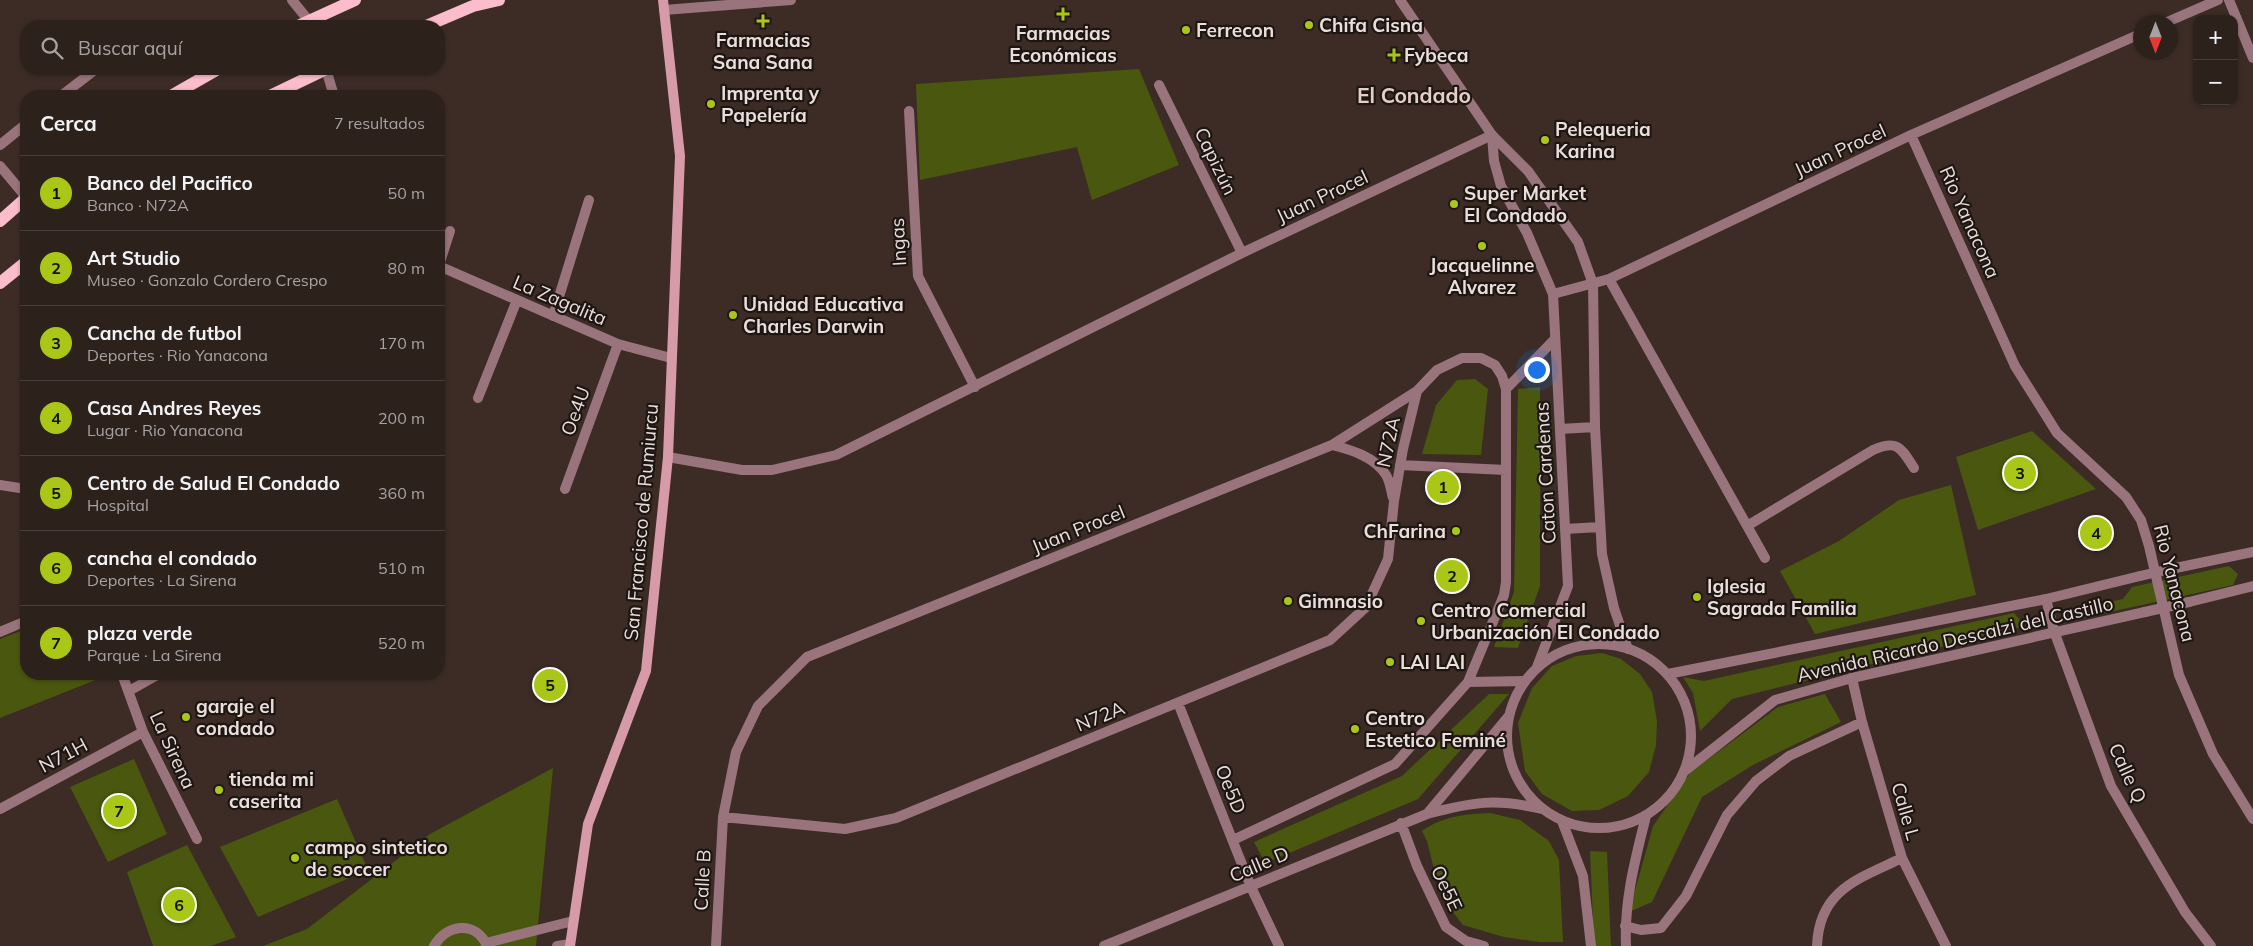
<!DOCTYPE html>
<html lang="es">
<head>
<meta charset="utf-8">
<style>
  :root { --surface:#2d211c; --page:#392e29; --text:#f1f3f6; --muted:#a7a3a3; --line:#483e3b; --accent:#aac718 }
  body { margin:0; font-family:Mulish,sans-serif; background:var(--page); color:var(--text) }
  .controls { position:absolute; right:15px; top:15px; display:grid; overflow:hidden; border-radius:10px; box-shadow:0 1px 4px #0004 }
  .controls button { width:45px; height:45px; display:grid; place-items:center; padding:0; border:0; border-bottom:1px solid var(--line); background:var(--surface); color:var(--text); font:25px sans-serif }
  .compass { position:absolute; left:2133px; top:15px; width:45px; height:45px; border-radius:50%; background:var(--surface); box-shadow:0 1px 4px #0004; rotate:180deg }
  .you { position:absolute; left:1536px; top:369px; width:18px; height:18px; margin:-12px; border:4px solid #fff; border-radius:50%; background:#1a73e8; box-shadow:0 0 0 8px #1a73e833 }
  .badge { display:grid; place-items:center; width:32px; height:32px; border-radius:50%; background:var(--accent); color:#111; font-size:16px; font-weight:700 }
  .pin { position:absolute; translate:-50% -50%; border:2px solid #fff; box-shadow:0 1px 5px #0006 }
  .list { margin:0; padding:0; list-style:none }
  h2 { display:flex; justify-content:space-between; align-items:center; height:65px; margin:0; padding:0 20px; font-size:21px }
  h2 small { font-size:16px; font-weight:400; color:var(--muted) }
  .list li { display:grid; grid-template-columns:32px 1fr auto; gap:15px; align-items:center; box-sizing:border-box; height:75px; padding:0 20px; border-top:1px solid var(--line) }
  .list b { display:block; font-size:19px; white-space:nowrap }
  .list p { margin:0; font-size:16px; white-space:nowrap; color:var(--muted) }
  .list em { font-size:16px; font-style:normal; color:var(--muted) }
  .icon { flex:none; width:28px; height:28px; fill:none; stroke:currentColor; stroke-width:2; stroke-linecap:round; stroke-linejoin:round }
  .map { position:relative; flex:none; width:2253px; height:946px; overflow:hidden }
  .search { position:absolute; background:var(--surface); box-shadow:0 1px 4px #0004; left:20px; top:20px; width:425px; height:55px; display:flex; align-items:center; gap:12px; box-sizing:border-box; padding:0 18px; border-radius:20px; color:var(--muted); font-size:19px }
  .panel { position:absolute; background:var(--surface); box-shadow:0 1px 4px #0004; left:20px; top:90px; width:425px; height:590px; border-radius:20px }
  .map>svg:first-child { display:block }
  .green { fill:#49580e }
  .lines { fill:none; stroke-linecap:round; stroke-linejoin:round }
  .minor { stroke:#9a747d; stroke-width:10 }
  .tertiary { stroke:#9a747d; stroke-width:10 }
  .secondary { stroke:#d69aa9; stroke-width:10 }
  .primary { stroke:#fbbccc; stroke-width:12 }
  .tertiary-bridge { stroke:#9a747d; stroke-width:10 }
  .poi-dot { fill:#aac718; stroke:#1e1613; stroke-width:2 }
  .labels { text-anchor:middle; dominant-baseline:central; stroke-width:4.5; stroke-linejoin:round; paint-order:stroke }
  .poi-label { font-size:19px; font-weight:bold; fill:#e9deda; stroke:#1e1613; text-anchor:start }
  .street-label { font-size:19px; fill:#e9deda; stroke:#1e1613 }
  .quarter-label { font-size:21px; font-weight:bold; fill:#e4cfc6; stroke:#1e1613 }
</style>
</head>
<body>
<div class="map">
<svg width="2253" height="946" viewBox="0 0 2253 946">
  <rect width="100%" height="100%" fill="#3c2c25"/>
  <path class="green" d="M1139 69 1179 165 1092 200 1077 147 920 180 916 84Z
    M1475 379 1488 389 1481 455 1422 454 1436 405 1457 380Z
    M1540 387V586L1518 648 1494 647 1514 592 1518 389Z
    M2032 431 2096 489 1978 530 1956 457Z
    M1951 485 1976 595 1815 634 1780 571 1839 541 1899 500Z
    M2229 566 2238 574 2233 585 2078 619 2073 615 2076 609 2123 599 2132 587Z
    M2014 613 2025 626 1732 699 1700 731 1693 693 1683 677 1704 681Z
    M26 629V674H96L98 679 0 718V639Z
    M1602 653 1621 659 1640 674 1652 692 1657 721 1656 745 1649 772 1628 796 1599 810 1572 811 1542 794 1525 771 1518 723 1532 688 1552 666 1576 656Z
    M1489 694H1509L1418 799 1265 863 1254 842 1402 776Z
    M1825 694 1841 722 1753 765 1702 797 1652 902 1629 912 1653 826 1690 773 1778 707Z
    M134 759 167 834 108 862 70 787Z
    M553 768 536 946H263L307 929 430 834Z
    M337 799 368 870 258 917 220 847Z
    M1490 813 1520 820 1549 841 1559 860 1563 942H1539L1504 937 1463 925 1449 907 1436 877 1427 841 1422 831C1443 816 1465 814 1490 813Z
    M187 845 236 937 211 946H153L127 872Z
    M1590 851 1607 852 1611 946H1594Z"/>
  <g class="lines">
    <path class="minor" d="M292 0 309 21
      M2229 0 2253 58
      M664 10 791 0
      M2167 22 2218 0
      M326 69 334 96
      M1159 85 1242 253
      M61 96 96 69
      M909 111 918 276 975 387
      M1911 135 2015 366 2057 433 2126 497 2141 520 2149 546 2179 675 2213 754 2253 819
      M0 145 26 124
      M0 166 26 197
      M439 265 450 231
      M439 266 618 344 671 358
      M1609 279 1765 558
      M1553 294 1609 279 1911 135 2140 34
      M553 316 589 200
      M1506 389 1555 339
      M478 398 517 300
      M1332 445C1352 450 1375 457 1386 475 1390 481 1391 491 1393 498
      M668 457 742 470H772L836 455 1242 253 1492 135
      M1400 465 1506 470
      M0 485 26 489
      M565 489 618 344
      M1747 526 1873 450C1898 439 1901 448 1914 468
      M2046 599 2054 631 2111 786 2185 912 2211 946
      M0 632 26 621
      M122 674 143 732 197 839
      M1852 678 1862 722 1902 858 1946 946
      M1468 682 1525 681
      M129 691 159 674
      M1178 703 1251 887 1279 946
      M0 809 143 732
      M1427 814 1508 717
      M723 817 845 829 896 818 1330 640 1366 607 1388 559 1394 501 1403 449 1417 391
      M1401 823 1417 866 1446 927 1466 941 1484 946
      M1625 926 1641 930 1661 928 1686 896 1727 815 1756 781 1789 756 1862 722
      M716 946 723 817 736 752 758 706 807 657 1332 445 1417 391 1437 370 1462 358H1481L1495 365 1502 376 1506 389V582L1504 595 1468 682 1395 764 1233 840
      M1104 946 1427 814C1473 802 1495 798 1542 809
      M1817 946C1819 890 1858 879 1902 858"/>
    <path class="tertiary" d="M1400 0 1492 135 1528 171 1578 242 1593 284 1595 427 1602 554 1614 608 1628 649
      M1492 135 1494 161 1501 186 1527 233 1553 294 1568 586 1537 667
      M1560 429 1595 427
      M1565 529 1600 527
      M2166 570 2253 552
      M2189 602 2253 586
      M1507 736a92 92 0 1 1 184 0a92 92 0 1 1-184 0Z
      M1668 674 2046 599 2140 576
      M1686 770 1775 700 1852 678 2145 612
      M1562 821 1583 876 1591 946
      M486 943 573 921
      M434 946C446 924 476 920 487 946
      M557 946 570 944
      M1626 946C1624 901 1635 860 1646 816"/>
    <path class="secondary" d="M570 946 588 824 646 671 668 457 680 156 663 0"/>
    <path class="primary" d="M298 26 355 0
      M426 26 473 6 499 0
      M171 96 218 69
      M270 96 326 69
      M0 221 26 198
      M0 283 26 262"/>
    <path class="tertiary-bridge" d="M2140 576 2166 570
      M2145 612 2189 602"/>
  </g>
  <g class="poi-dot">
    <path d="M1060.5 6.5h5v5h5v5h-5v5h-5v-5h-5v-5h5z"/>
    <path d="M760.5 13.5h5v5h5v5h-5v5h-5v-5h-5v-5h5z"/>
    <circle cx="1309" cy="25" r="5"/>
    <circle cx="1186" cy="30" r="5"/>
    <path d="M1391.5 47.5h5v5h5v5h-5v5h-5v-5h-5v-5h5z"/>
    <circle cx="711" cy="104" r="5"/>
    <circle cx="1545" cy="140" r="5"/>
    <circle cx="1454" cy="204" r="5"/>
    <circle cx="1482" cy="246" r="5"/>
    <circle cx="733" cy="315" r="5"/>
    <circle cx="1456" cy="531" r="5"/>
    <circle cx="1697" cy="597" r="5"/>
    <circle cx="1288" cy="601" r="5"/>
    <circle cx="1421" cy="621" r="5"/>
    <circle cx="1390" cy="662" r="5"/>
    <circle cx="186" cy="717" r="5"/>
    <circle cx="1355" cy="729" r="5"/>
    <circle cx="219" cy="790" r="5"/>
    <circle cx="295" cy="858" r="5"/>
  </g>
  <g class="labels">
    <g class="poi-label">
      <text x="1319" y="25">Chifa Cisna</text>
      <text x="1196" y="30">Ferrecon</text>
      <text x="1063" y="33" text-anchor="middle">Farmacias<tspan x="1063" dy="22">Económicas</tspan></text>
      <text x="763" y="40" text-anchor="middle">Farmacias<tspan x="763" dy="22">Sana Sana</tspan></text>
      <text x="1404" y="55">Fybeca</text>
      <text x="721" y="93">Imprenta y<tspan x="721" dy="22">Papelería</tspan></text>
      <text x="1555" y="129">Pelequeria<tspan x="1555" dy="22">Karina</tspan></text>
      <text x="1464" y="193">Super Market<tspan x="1464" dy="22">El Condado</tspan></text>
      <text x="1482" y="265" text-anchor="middle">Jacquelinne<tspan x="1482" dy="22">Alvarez</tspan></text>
      <text x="743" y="304">Unidad Educativa<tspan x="743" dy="22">Charles Darwin</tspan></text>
      <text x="1446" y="531" text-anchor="end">ChFarina</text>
      <text x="1707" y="586">Iglesia<tspan x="1707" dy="22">Sagrada Familia</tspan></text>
      <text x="1298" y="601">Gimnasio</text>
      <text x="1431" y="610">Centro Comercial<tspan x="1431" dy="22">Urbanización El Condado</tspan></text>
      <text x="1400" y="662">LAI LAI</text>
      <text x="196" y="706">garaje el<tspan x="196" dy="22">condado</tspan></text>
      <text x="1365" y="718">Centro<tspan x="1365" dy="22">Estetico Feminé</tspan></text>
      <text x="229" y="779">tienda mi<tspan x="229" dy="22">caserita</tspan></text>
      <text x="305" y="847">campo sintetico<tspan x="305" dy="22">de soccer</tspan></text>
    </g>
    <g class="street-label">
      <text transform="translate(1840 150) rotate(-25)">Juan Procel</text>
      <text transform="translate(1216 161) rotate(64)">Capizún</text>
      <text transform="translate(1322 196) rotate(-25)">Juan Procel</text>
      <text transform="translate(1970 222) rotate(66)">Rio Yanacona</text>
      <text transform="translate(898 242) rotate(-93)">Ingas</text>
      <text transform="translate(560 300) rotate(23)">La Zagalita</text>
      <text transform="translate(575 411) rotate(-70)">Oe4U</text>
      <text transform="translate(1388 442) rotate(-78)">N72A</text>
      <text transform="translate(1545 473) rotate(-93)">Caton Cardenas</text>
      <text transform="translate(641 522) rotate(-85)">San Francisco de Rumiurcu</text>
      <text transform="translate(1078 529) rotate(-22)">Juan Procel</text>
      <text transform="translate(2175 583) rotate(76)">Rio Yanacona</text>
      <text transform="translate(1955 639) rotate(-13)">Avenida Ricardo Descalzi del Castillo</text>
      <text transform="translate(1100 716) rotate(-22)">N72A</text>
      <text transform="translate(173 750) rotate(65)">La Sirena</text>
      <text transform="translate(63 755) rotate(-28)">N71H</text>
      <text transform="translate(2128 773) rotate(65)">Calle Q</text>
      <text transform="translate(1231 789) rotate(68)">Oe5D</text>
      <text transform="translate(1906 811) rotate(74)">Calle L</text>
      <text transform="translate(1259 864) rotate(-23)">Calle D</text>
      <text transform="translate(702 880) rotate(-87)">Calle B</text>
      <text transform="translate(1447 888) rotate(65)">Oe5E</text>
    </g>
    <g class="quarter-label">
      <text x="1414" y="95">El Condado</text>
    </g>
  </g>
</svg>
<div class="controls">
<button>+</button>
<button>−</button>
</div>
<svg class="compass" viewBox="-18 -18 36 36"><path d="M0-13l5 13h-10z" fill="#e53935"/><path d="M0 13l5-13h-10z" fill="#a7a3a3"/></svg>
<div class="you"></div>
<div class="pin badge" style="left:1443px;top:487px">1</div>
<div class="pin badge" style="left:1452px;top:576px">2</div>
<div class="pin badge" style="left:2020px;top:473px">3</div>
<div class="pin badge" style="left:2096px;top:533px">4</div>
<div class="pin badge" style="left:550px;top:685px">5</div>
<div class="pin badge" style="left:179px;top:905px">6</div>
<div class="pin badge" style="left:119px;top:811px">7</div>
<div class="search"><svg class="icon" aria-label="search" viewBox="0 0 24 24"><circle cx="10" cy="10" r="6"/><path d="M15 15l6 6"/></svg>Buscar aquí</div>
<section class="panel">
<h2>Cerca<small>7 resultados</small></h2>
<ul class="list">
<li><span class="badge">1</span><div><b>Banco del Pacifico</b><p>Banco · N72A</p></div><em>50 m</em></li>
<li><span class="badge">2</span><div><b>Art Studio</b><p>Museo · Gonzalo Cordero Crespo</p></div><em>80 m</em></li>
<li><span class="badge">3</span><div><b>Cancha de futbol</b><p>Deportes · Rio Yanacona</p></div><em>170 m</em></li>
<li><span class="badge">4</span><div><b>Casa Andres Reyes</b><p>Lugar · Rio Yanacona</p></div><em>200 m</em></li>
<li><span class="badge">5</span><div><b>Centro de Salud El Condado</b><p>Hospital</p></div><em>360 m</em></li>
<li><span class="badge">6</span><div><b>cancha el condado</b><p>Deportes · La Sirena</p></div><em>510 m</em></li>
<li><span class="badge">7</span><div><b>plaza verde</b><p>Parque · La Sirena</p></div><em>520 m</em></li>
</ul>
</section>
</div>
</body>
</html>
